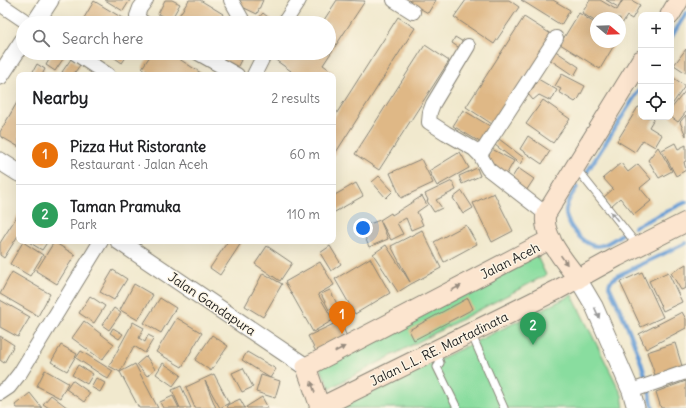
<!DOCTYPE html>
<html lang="en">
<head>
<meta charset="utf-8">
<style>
  :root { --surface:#fff; --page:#f2f2f2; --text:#202124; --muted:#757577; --line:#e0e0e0; --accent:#1f6fb2 }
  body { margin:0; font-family:Delius,sans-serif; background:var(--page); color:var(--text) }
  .controls { position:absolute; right:12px; top:12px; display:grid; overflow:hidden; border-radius:8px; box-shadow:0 4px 16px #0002 }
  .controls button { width:36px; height:36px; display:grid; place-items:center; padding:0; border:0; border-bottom:1px solid var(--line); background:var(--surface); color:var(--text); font:20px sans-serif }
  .compass { position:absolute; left:590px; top:12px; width:36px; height:36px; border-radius:50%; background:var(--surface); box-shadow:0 4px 16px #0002; rotate:109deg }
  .you { position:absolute; left:363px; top:228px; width:14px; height:14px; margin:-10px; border:3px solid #fff; border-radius:50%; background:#1a73e8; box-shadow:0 0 0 6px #1a73e833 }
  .badge { display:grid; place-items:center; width:26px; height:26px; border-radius:50%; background:var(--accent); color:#fff; font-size:13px; font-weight:700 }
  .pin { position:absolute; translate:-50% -33px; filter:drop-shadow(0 1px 2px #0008) }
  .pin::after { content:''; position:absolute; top:21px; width:14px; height:12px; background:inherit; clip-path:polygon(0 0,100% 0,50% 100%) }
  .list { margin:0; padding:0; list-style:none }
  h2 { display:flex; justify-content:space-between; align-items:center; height:52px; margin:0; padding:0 16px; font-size:17px }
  h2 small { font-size:13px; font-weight:400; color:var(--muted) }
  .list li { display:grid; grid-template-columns:26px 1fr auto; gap:12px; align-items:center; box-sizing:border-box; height:60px; padding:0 16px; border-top:1px solid var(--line) }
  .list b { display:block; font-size:15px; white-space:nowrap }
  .list p { margin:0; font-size:13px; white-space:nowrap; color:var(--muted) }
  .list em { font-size:13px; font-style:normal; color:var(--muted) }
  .icon { flex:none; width:22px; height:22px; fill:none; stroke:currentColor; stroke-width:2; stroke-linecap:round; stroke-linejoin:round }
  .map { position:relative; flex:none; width:686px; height:408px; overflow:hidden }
  .search { position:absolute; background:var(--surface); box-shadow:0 4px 16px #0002; left:16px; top:16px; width:320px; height:44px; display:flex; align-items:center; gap:10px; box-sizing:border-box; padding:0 14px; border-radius:22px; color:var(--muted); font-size:15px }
  .panel { position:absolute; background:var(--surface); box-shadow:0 4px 16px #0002; left:16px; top:72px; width:320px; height:172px; border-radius:8px }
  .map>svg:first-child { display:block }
  .green { fill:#89dd9f; stroke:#527c5e }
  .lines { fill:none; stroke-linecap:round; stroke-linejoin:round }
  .stream { stroke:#689ed5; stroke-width:4 }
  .building { fill:#dfb886 }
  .service-casing { stroke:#868275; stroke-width:9 }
  .minor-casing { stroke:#868275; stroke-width:16 }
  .tertiary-casing { stroke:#868275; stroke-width:19 }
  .secondary-casing { stroke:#868275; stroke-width:21 }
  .service { stroke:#fff; stroke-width:7 }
  .minor { stroke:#fff; stroke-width:14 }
  .tertiary { stroke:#fff; stroke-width:17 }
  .secondary { stroke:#fce5cf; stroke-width:19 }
  .oneway { fill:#999 }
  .oneway2 { fill:#978b7e }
  .labels { text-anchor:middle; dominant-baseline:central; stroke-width:3; stroke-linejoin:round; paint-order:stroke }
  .street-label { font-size:13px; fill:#1c1c1c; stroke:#fcf5e5 }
</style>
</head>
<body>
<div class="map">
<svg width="686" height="408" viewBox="0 0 686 408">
  <rect width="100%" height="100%" fill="#fcf5e5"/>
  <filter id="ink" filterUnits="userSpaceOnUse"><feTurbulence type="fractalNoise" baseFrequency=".025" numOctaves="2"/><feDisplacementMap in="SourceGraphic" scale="8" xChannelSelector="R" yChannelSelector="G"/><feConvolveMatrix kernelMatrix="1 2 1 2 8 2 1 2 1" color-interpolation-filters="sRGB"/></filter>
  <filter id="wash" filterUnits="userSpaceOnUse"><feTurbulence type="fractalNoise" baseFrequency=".012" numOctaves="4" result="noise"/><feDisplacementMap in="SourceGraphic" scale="16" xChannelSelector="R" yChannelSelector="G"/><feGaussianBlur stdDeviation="0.9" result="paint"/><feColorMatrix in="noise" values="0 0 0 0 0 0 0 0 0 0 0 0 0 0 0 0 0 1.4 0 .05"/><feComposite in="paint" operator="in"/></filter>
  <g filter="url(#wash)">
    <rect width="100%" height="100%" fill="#f1e9ce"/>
    <path class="green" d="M536 254 546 275 330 388 320 367Z
      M572 295 622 395 624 408H339Z"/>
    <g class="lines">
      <path class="stream" d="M671 38 686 13
        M587 172 641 87
        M577 187C572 194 567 201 566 209 563 222 584 247 598 246 606 246 616 238 623 233
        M634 227 686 202
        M653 408C645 365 628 325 609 286L610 282 617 276 686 243"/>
    </g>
    <g id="blocks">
      <path class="building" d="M105 0H130L123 11Z
        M165 0H172L180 4 171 20 158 14Z
        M189 0H200L223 14 218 23H207L205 21 208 15 203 23H188L178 17Z
        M238 0H263L257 14 236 4Z
        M337 0 365 1 323 65 333 72 331 75H289L291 71 274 59 278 53H329V23H322Z
        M410 0H436L428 13 409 2Z
        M466 0H509L519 7 494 44 454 17Z
        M521 0H553L570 10 561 25Z
        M590 0H600L617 10 623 0H631L640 5 632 19 627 16 620 27V18H596V22L582 13Z
        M606 0H622L618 7Z
        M94 1 129 22 128 23H81Z
        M263 13 274 22 273 23H261L257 20Z
        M579 13 596 24V42H616L600 69 560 44Z
        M398 17 415 28 333 157V119Z
        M524 17 554 36 495 126 466 107Z
        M455 37 465 43 461 49 452 43Z
        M425 45 449 61 379 170 355 154Z
        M686 49V73L674 65Z
        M554 50 579 67 574 76 549 59Z
        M53 53H61L65 56 55 71 46 65Z
        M83 53H102L97 61Z
        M114 53H129L122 63 112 56Z
        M152 53H170L204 75H153L142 68Z
        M214 53H228L241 60 235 72 210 60Z
        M71 59 80 65 73 75H67L62 72Z
        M37 64 45 69 42 75H31Z
        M562 74 585 86 579 98 575 102 559 92 561 89 555 86Z
        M671 76 685 86 671 106Z
        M538 79 557 90 551 101 539 95 533 100 528 94 532 90Z
        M686 90V112L678 122 671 117V109Z
        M19 99V147L0 136V132Z
        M543 100 570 119 553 143 526 124Z
        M638 107 641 108V117H655L649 127 662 135 655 147 643 140 635 152 617 141Z
        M463 110 495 129 485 145 453 126Z
        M686 115V136L680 122Z
        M528 136 550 151 542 164 520 149Z
        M499 139 524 158 520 164 495 145Z
        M675 143 678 149 686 145V161L684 162 686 170 676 176 662 150Z
        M658 147 672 171 659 178 648 160Z
        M492 149 514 161 506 175 485 163Z
        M460 152 469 168 437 186 429 171Z
        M421 159 433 183 401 198 390 173Z
        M621 163 628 172 638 164 651 179 640 188 651 201 634 215 620 198 611 206 604 197 613 189 603 178Z
        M477 168 480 176 462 184 459 176Z
        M518 168 534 179 524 194 508 184Z
        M379 176 393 191 386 198 372 182Z
        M452 181 456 190 436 200 442 208 434 212 427 201 428 200 425 194Z
        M356 183 363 196 333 213V196Z
        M462 191 473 208 463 214 453 198Z
        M494 193 513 231 492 242 473 203Z
        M422 196 427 205 417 212 423 225 411 230 406 218 397 223 403 234 391 240 380 220 391 213 392 215Z
        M19 213V234L4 258 0 255V243Z
        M380 220 388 239 369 247 361 227Z
        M466 225 477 244 444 262 434 242Z
        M422 230 441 268 411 284 398 292 373 254 386 245 410 282 391 246Z
        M27 241H48L42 250Z
        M228 241H239L241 243 220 275 210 268Z
        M23 242 43 255 30 276 10 264Z
        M54 242 75 255 57 284 36 271Z
        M267 246 292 263 280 281 255 264Z
        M330 246 341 264 331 271 320 253Z
        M370 258 390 293 355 314 335 279Z
        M320 262 334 285 318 294 333 320 313 332 285 282Z
        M686 264V288L681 290 671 273Z
        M113 270 127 279 114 300 100 292Z
        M12 272 50 294 38 316 0 294Z
        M642 272 663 317 641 327 620 282Z
        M668 272 682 302 663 311 649 281Z
        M263 273 282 284 263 317 245 306Z
        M134 284 153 295 138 320 120 310Z
        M330 290 338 306 329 310 321 294Z
        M90 296 105 306 94 323 79 313Z
        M160 298 176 308 161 333 144 323Z
        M468 298 473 309 414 340 409 330Z
        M0 300 30 317 18 337 0 327Z
        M114 308 121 313 109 330 102 325Z
        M682 312 686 319V328L646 349 639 334Z
        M177 318 202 333 182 367 156 352Z
        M84 321 114 344 102 360 72 338Z
        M340 321 349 341 318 356 308 336Z
        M133 322 144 328 139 338 145 342 148 335 154 338 145 353 134 346 120 372 135 364 158 408H139L120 372 109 366Z
        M113 328 123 334 119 339 110 333Z
        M212 335 228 346 211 371 195 360Z
        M0 336 14 345 4 363 0 360Z
        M675 343 682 366 655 375 647 352Z
        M61 345 77 354 67 371 51 362Z
        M81 351 113 371 108 379 76 358Z
        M247 352 276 369 270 378 242 360Z
        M146 356 155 369 147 376 137 364Z
        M163 363 181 375 173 386 156 374Z
        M78 365 93 374 87 384 72 375Z
        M243 368 253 387 242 392 232 373Z
        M45 370 68 383 60 398 37 386Z
        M214 374 229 403 220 408 205 381 216 408H195L186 387Z
        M261 375 280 381 275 398 256 392Z
        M96 378 105 383 100 392 91 387Z
        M72 380 90 393 84 402 66 389Z
        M686 381V408H661L656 392Z
        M181 386 191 408H180L172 390Z
        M30 393 42 408H17L15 405Z
        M51 395 68 408H49L43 404Z
        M173 396 179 408H163L160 402Z
        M262 397 268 408H247L246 407Z
        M240 399 245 408H228L227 405Z"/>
    </g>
  </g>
  <g filter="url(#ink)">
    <use href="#blocks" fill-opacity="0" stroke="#868275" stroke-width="1"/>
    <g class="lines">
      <g class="service-casing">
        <path id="service" d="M576 168 638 246
          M471 333 504 408
          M435 350 440 363 437 367 457 408"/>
      </g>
      <g class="minor-casing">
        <path id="minor" d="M231 0 244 23
          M394 0 413 12
          M0 4 28 23
          M144 23 141 21 137 16 140 8 146 0
          M284 23 299 0
          M468 46 433 104 430 112 429 122 446 133 474 149 480 155
          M75 53 108 75
          M198 53 237 75
          M254 75 265 53
          M546 214 488 169 480 155 556 38
          M631 391 686 372
          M0 393 9 387 20 373 101 241"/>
      </g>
      <g class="tertiary-casing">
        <path id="tertiary" d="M35 23 50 0
          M0 76 23 41
          M0 161 19 173
          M119 241 306 367
          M578 279 594 306 631 391 636 408"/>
      </g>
      <g class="secondary-casing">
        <path id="secondary" d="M670 15 679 0
          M578 279C566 263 541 235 546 214L641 60
          M320 407 306 367 551 239
          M319 408 557 290 617 257 686 222"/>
      </g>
      <use href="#service" class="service"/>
      <use href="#minor" class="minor"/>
      <use href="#tertiary" class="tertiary"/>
      <use href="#secondary" class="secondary"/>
    </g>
    <defs><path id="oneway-solid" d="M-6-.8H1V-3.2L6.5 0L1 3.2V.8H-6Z"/></defs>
    <g class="oneway">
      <use href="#oneway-solid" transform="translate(614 216) rotate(-129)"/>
      <use href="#oneway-solid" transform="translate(597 313) rotate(66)"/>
    </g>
    <g class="oneway2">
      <use href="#oneway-solid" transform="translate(564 260) rotate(55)"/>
      <use href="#oneway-solid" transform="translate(456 288) rotate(-27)"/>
      <use href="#oneway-solid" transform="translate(340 349) rotate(-28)"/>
      <use href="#oneway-solid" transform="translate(313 387) rotate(-109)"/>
    </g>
  </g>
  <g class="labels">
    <g class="street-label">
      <text transform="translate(510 261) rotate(-27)">Jalan Aceh</text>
      <text transform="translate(212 304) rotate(34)">Jalan Gandapura</text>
      <text transform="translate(439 349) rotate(-26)">Jalan L.L. RE. Martadinata</text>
    </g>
  </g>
</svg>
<div class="controls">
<button>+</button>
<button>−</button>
<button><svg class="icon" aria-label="locate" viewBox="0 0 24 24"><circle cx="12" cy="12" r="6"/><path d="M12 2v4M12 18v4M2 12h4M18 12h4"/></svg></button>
</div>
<svg class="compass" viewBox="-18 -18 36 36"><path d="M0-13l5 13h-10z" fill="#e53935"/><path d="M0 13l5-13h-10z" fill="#757577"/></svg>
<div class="you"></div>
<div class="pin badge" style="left:342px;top:334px;background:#e8710a">1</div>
<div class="pin badge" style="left:533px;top:345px;background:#2e9e5b">2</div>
<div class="search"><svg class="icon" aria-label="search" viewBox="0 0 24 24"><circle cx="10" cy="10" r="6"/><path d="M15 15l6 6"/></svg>Search here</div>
<section class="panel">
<h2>Nearby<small>2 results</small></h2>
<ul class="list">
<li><span class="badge" style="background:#e8710a">1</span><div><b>Pizza Hut Ristorante</b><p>Restaurant · Jalan Aceh</p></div><em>60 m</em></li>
<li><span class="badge" style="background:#2e9e5b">2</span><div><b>Taman Pramuka</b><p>Park</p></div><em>110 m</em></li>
</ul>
</section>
</div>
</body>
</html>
